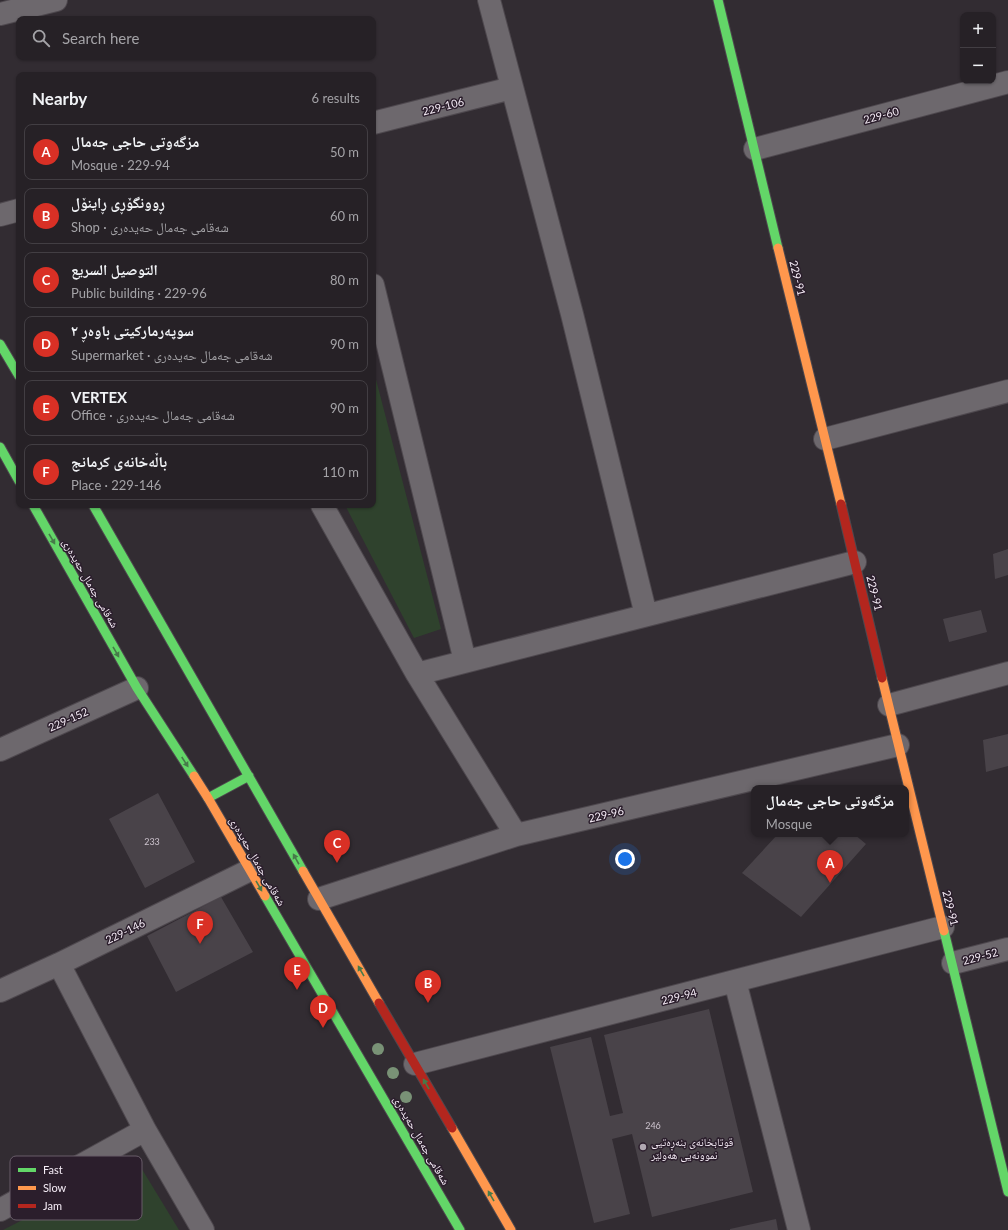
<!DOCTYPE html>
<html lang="en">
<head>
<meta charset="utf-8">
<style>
  :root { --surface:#262126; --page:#322e32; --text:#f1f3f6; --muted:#a4a3a7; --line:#423e43; --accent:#d93025 }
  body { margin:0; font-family:Lato,"Noto Naskh Arabic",sans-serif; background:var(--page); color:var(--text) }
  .controls { position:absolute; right:12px; top:12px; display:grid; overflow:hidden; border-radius:8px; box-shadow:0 1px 3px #0004 }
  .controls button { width:36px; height:36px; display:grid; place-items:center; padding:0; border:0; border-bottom:1px solid var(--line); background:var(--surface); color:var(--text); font:20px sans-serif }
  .you { position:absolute; left:625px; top:859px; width:14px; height:14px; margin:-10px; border:3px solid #fff; border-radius:50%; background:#1a73e8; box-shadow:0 0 0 6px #1a73e833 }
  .badge { display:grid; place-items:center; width:26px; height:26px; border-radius:50%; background:var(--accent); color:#fff; font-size:13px; font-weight:700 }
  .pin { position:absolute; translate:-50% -33px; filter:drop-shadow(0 1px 2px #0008) }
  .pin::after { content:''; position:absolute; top:21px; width:14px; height:12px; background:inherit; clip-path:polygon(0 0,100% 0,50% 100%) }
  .popup { position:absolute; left:751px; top:785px; width:158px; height:52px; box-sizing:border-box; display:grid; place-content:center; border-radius:8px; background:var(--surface); filter:drop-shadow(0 1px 3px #0005); font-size:13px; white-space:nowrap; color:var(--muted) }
  .popup b { font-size:15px; color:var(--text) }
  .popup::after { content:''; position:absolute; left:50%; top:100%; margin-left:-8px; border:8px solid transparent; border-top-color:var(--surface) }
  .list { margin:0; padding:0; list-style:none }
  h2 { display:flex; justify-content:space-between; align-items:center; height:52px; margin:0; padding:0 16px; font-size:17px }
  h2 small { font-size:13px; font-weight:400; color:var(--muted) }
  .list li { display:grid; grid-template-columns:26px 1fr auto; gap:12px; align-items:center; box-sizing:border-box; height:56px; margin:0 8px 8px; padding:0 8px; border:1px solid var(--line); border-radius:8px }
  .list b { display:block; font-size:15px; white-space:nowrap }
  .list p { margin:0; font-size:13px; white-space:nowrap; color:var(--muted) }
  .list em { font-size:13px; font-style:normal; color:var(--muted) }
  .icon { flex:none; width:22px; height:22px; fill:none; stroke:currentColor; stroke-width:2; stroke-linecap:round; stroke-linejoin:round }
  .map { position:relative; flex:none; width:1008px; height:1230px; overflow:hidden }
  .search { position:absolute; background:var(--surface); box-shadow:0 1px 3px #0004; left:16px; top:16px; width:360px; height:44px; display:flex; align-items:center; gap:10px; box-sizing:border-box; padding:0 14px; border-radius:8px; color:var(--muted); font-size:15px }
  .panel { position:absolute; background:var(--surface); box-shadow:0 1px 3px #0004; left:16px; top:72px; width:360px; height:436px; border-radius:8px }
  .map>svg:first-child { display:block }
  .green { fill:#2f422d }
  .building { fill:#494349 }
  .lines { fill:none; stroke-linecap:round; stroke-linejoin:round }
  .street-casing { stroke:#4e484e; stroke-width:24 }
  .fast-casing { stroke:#4e484e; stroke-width:11 }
  .slow-casing { stroke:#4e484e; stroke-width:11 }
  .jam-casing { stroke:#4e484e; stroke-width:11 }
  .street { stroke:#6d686d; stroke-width:22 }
  .fast { stroke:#63d668; stroke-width:9 }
  .slow { stroke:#ff974d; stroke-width:9 }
  .jam { stroke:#b3261e; stroke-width:9 }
  .tree { fill:#799276 }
  .oneway { fill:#477a4a }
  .poi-dot { fill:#b1a9b2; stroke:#2b1e2c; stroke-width:1.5 }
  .labels { text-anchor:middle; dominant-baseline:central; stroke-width:3; stroke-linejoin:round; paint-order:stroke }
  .number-label { font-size:9px; fill:#cbc2cc }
  .street-label { font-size:11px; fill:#f6edf7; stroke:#2b1e2c }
  .poi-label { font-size:11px; fill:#f6edf7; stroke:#2b1e2c; text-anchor:start }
  .key { fill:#2b1e2c; stroke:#685c69; stroke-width:1 }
  .key-label { font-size:11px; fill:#f6edf7 }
</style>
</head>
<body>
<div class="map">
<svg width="1008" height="1230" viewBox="0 0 1008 1230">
  <rect width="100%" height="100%" fill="#322c32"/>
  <path class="green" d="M373 368 441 629 414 638 345 505H373Z
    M137 1161 179 1230H3Z"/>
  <path class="building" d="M1008 549V575L995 579 993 554Z
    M981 610 987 632 949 642 943 619Z
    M1008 734V766L986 772 983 740Z
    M158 793 195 862 145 888 109 819Z
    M778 834H854L866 844 801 917 742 873Z
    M221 897 253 952 176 992 147 936Z
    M709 1009 753 1192 652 1217 632 1134 612 1139 630 1214 594 1223 550 1047 591 1037 610 1116 623 1113 604 1035Z
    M776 1219 778 1230H730V1229Z"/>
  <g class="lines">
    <g class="street-casing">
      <path id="street" d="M489 0 572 314 646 615
        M0 14 56 0
        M373 123 512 88
        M755 149 1008 82
        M0 215 19 210
        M373 285 465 661
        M825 439 1008 391
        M322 505 417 674 516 835
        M417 674 855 562
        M889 705 1008 673
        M0 750 137 688
        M319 899 516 835 898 745
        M953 963 1008 949
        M59 964 145 1130 203 1230
        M735 981 799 1230
        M0 991 59 964 250 870
        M415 1064 943 927
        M0 1210 145 1130"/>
    </g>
    <g class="fast-casing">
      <path id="fast" d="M718 0 778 248
        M0 344 19 376
        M0 447 19 481
        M33 505 137 688 194 776
        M93 505 303 871
        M208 798 249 776
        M265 896 460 1230
        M944 931 1008 1192"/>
    </g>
    <g class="slow-casing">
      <path id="slow" d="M778 248 841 504
        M882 678 944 931
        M194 776 208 798 265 896
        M303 871 379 1003
        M452 1128 511 1230"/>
    </g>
    <g class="jam-casing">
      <path id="jam" d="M841 504 882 678
        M379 1003 452 1128"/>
    </g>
    <use href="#street" class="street"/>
    <use href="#fast" class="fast"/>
    <use href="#slow" class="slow"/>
    <use href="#jam" class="jam"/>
  </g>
  <g class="tree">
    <circle cx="378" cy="1049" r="6"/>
    <circle cx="393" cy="1073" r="6"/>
    <circle cx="406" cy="1097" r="6"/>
  </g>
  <defs><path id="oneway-solid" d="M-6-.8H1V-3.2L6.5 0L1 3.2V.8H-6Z"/></defs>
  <g class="oneway">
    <use href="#oneway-solid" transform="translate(52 539) rotate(60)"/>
    <use href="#oneway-solid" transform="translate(116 652) rotate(60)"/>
    <use href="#oneway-solid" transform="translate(185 762) rotate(57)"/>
    <use href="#oneway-solid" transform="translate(296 859) rotate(-119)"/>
    <use href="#oneway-solid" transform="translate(259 886) rotate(60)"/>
    <use href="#oneway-solid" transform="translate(361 971) rotate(-120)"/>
    <use href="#oneway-solid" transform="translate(426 1084) rotate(-120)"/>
    <use href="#oneway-solid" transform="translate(491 1196) rotate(-120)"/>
  </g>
  <circle class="poi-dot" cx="643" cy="1147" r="4"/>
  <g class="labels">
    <g class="number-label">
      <text x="152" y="841">233</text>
      <text x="653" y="1125">246</text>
    </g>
    <g class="street-label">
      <text transform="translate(443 106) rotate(-14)">229-106</text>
      <text transform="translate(881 115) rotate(-15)">229-60</text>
      <text transform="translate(798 278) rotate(76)">229-91</text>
      <text transform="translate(91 583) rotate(60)">شەقامی جەمال حەیدەری</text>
      <text transform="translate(875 593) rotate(76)">229-91</text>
      <text transform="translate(68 719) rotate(-24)">229-152</text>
      <text transform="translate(606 814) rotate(-13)">229-96</text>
      <text transform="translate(258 861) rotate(60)">شەقامی جەمال حەیدەری</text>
      <text transform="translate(951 908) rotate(76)">229-91</text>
      <text transform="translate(125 931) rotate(-26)">229-146</text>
      <text transform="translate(980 956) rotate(-15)">229-52</text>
      <text transform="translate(679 996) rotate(-14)">229-94</text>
      <text transform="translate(422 1140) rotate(60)">شەقامی جەمال حەیدەری</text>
    </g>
    <g class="poi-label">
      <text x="651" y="1141">قوتابخانەی بنەڕەتیی<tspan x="651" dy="13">نموونەیی هەولێر</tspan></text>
    </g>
  </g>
  <rect x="10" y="1156" width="132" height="64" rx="6" class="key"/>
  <rect x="18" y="1168" width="18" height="4" fill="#63d668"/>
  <rect x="18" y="1186" width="18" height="4" fill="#ff974d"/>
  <rect x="18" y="1204" width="18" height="4" fill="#b3261e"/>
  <g class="key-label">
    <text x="43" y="1174">Fast</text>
    <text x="43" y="1192">Slow</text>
    <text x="43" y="1210">Jam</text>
  </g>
</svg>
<div class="controls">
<button>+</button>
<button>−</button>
</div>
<div class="you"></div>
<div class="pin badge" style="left:830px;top:883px">A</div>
<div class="popup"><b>مزگەوتی حاجی جەمال</b>Mosque</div>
<div class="pin badge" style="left:428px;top:1003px">B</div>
<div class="pin badge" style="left:337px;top:863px">C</div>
<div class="pin badge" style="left:323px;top:1028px">D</div>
<div class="pin badge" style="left:297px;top:990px">E</div>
<div class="pin badge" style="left:200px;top:944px">F</div>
<div class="search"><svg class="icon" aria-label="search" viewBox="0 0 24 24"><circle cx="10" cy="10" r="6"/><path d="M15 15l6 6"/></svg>Search here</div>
<section class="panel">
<h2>Nearby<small>6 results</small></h2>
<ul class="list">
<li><span class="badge">A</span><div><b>مزگەوتی حاجی جەمال</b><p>Mosque · 229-94</p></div><em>50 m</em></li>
<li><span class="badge">B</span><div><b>ڕوونگۆڕی ڕاینۆل</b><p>Shop · شەقامی جەمال حەیدەری</p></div><em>60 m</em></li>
<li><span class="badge">C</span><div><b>التوصيل السريع</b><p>Public building · 229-96</p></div><em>80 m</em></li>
<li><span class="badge">D</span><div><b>سوپەرمارکیتی باوەڕ ٢</b><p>Supermarket · شەقامی جەمال حەیدەری</p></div><em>90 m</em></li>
<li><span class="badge">E</span><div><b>VERTEX</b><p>Office · شەقامی جەمال حەیدەری</p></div><em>90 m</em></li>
<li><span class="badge">F</span><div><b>باڵەخانەی کرمانج</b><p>Place · 229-146</p></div><em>110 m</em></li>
</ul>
</section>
</div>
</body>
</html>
